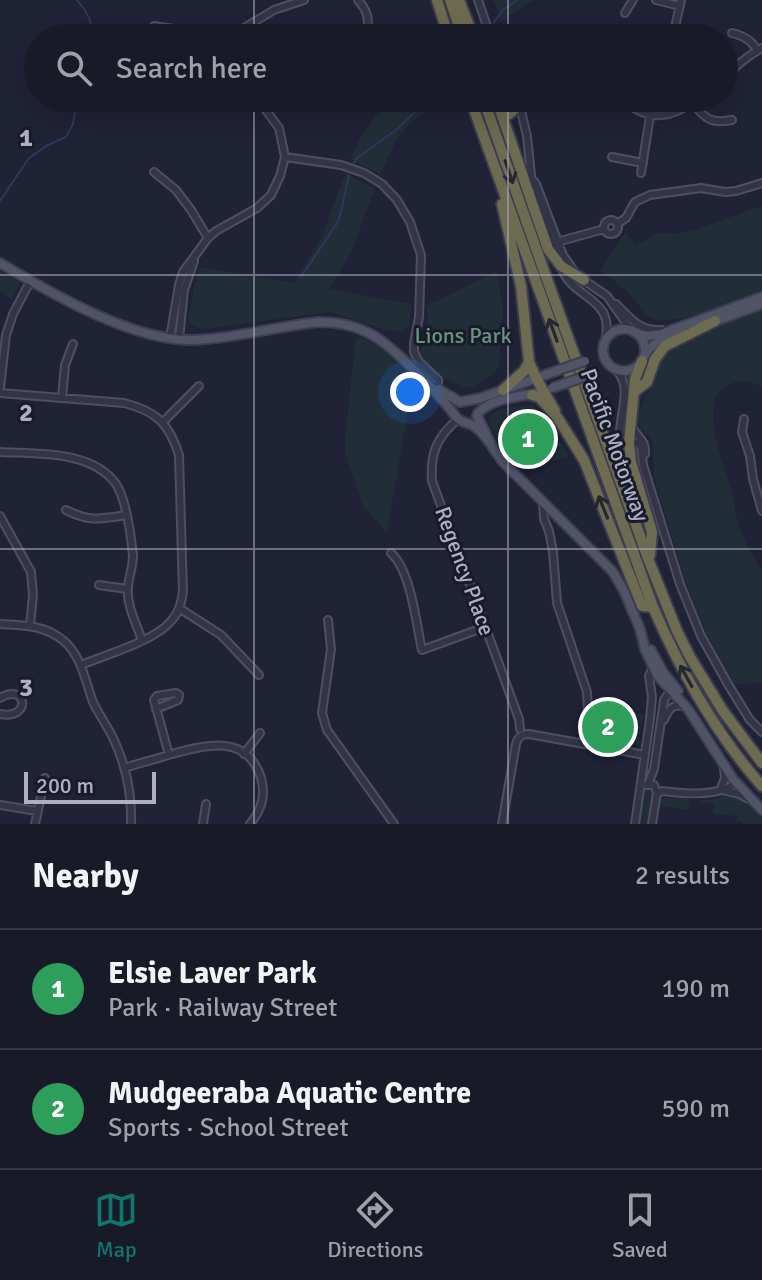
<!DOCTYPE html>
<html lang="en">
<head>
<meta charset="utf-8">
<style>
  :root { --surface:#181a28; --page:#212330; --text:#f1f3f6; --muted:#9fa1a8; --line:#363845; --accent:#0f766e }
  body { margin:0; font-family:Signika,sans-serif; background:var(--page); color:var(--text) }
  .scale { position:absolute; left:24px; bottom:20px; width:132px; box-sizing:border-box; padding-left:8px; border:4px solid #aeafc4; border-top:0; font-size:22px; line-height:28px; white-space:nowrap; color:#aeafc4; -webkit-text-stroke:6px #191b2b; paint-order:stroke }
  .you { position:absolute; left:410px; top:392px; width:28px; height:28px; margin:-20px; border:6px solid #fff; border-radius:50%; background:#1a73e8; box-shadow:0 0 0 12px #1a73e833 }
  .badge { display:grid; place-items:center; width:52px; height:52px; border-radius:50%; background:var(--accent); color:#fff; font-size:26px; font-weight:700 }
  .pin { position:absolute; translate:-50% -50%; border:4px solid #fff; box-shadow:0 2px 8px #0006 }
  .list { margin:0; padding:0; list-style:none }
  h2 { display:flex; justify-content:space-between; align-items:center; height:104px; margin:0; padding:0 32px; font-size:34px }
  h2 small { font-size:26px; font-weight:400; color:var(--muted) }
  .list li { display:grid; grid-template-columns:52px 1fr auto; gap:24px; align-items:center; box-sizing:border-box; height:120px; padding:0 32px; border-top:2px solid var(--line) }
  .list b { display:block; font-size:30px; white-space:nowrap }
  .list p { margin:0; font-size:26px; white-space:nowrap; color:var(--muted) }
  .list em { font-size:26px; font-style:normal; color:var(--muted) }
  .icon { flex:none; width:44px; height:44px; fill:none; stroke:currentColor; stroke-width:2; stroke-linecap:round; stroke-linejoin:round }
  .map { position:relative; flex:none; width:762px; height:824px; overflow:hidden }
  .search { position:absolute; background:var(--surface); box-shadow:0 8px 32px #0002; left:24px; right:24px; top:24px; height:88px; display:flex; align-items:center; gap:20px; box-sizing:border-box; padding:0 28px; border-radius:44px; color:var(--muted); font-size:30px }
  .sheet { height:344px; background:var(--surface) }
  nav { display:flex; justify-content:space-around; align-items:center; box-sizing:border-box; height:112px; border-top:2px solid var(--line); background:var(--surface); font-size:22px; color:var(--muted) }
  nav a { display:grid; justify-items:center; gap:4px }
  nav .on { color:var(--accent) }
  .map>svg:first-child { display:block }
  .green { fill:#222e37 }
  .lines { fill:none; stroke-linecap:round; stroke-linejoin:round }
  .stream { stroke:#32365b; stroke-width:2 }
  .minor-casing { stroke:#4e4f62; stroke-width:10 }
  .major-casing { stroke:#3d3e51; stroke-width:12 }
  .highway-casing { stroke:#3b3d4e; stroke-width:14 }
  .minor { stroke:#333547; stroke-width:6 }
  .major { stroke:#515367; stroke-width:8 }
  .highway { stroke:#6d6b51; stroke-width:10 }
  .major-bridge-casing { stroke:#3d3e51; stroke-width:12; stroke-linecap:butt }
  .major-bridge { stroke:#515367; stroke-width:8 }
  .oneway { stroke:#262731 }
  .grid { fill:none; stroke:#aeafc4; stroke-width:2; stroke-opacity:0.55 }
  .labels { text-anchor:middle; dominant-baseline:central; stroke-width:6; stroke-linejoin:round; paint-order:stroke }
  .park-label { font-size:22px; fill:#66947f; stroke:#191b2b }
  .street-label { font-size:22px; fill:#aeafc4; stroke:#191b2b }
  .grid-label { font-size:26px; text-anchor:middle; font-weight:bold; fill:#aeafc4; stroke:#191b2b; stroke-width:6; stroke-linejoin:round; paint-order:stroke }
</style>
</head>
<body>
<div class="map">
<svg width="762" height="824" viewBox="0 0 762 824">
  <rect width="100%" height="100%" fill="#202236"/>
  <path class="green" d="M494 0H533L501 21Z
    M388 98H443L444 99 410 123 396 141 380 174 350 160 360 138Z
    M345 173 375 189 351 253 329 289 412 304 409 325 403 332 386 330 331 312 202 329 188 323 194 286 200 267 294 283 322 237Z
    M762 206V292C739 300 669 330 650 317 643 312 639 304 633 298 624 288 612 278 600 271L625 233 636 245 659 233 675 234 691 231Z
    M0 271 20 283 12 300 0 290Z
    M497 271 503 311 499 365C495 372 491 374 485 379 461 397 465 380 443 379L425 363 421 351 428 317 426 306Z
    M762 309V387C753 382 743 379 733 383 725 386 718 391 715 399 707 425 724 464 731 489 734 501 735 514 739 526 744 540 752 558 762 569V683L733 684 705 631 685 580 654 477 653 446 651 438 640 429C635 412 644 404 650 388 655 379 655 368 661 359 672 340 740 317 762 309Z
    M356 337C381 343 396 362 413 380L387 533 363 506 345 453V435Z
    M533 404 548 423 569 456 521 471C508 456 491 438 489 418L499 409Z
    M620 709 644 714 639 741 644 742 643 746 594 737 591 733 594 716 618 720Z
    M651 787 655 791 650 824H639L642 791 645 788Z
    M721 796C743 797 746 799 762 813V824H744L737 820V816L713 813 714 804 701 802V800H713Z
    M663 798 690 799 688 810 660 805Z"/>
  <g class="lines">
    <path class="stream" d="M77 0C87 11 94 23 92 38
      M494 22 503 10 517 0
      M353 164 357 158 396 130 426 102 434 98
      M0 201 29 158 46 146 66 137 73 124 77 98
      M301 277 336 225 340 216 349 175"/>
    <g class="minor-casing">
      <path id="minor" d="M358 0C369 12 370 22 365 38
        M478 0 491 38
        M656 0 680 6
        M625 13 633 0
        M154 26 229 37 274 10 304 0
        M732 33C744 36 751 40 757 50
        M574 38 575 29
        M671 38 675 27 681 0
        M724 76 749 56 762 48
        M518 98 527 136 532 185 557 257
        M621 98C647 122 671 120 697 98
        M692 102C705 119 711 124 732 120
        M285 157 341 165 364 173 382 184 397 200 410 222 421 255 419 317 414 343V352L419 362 438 380V389
        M612 157 643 163
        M154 172 176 190 191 210 208 238
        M641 173 650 116
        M533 180 536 184 563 255 574 271
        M604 227a7 7 0 1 1 14 0a7 7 0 1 1-14 0Z
        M617 224 626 218 635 202 650 195 701 188 725 192 736 191 762 183
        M557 242 604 229
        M561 267C573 301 616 296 605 341
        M582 279 607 296 631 330
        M616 304C631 319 639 331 662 330
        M170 338 179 285 183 272 208 238 216 231 257 208 271 195 280 176 285 157 279 128 257 98
        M179 339 184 290 194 261
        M616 370C634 388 618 416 620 439L623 442 637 443 641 446 643 465 680 584 701 636 729 686 750 720 762 732
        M0 388 6 335 13 314 31 280
        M0 393 124 403C156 411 169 423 179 455L183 592C181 603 179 613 171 621 155 641 105 655 81 665
        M62 398 65 365 73 344
        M458 419C437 437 430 453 432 481L519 719 520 729
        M744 419 742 432 750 456 753 479 762 511
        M163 422 199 386
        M632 426C637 439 646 438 645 454
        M0 452C36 454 92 450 116 484 127 501 131 536 133 556 133 566 129 576 128 587 126 604 136 623 142 640
        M543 502 544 519 549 531 553 552 557 603 587 692 588 710 583 743
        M66 510C89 522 101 519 126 515
        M0 516 31 572 33 595 30 626
        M391 553C411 571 416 623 422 650L485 627
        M99 585 127 589
        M179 608 221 635 259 675
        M328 620 331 649 322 713 327 730 394 824
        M0 624C23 625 45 625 64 641 82 657 85 681 93 702 99 715 108 727 114 740 126 766 132 795 131 824
        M0 698C27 682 32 720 0 714
        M156 709 178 700 179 695 176 693 157 696 154 700 169 755
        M664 720C668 710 673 702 685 707
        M244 754 260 733
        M124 768C140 763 156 759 172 754 206 745 247 733 261 778 266 795 261 811 250 824
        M648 784 654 769 664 700 671 690
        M646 785H654L657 793 652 824
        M721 788 725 778 724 769
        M722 790 739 794 749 799
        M657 794 662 791C684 794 718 797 736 783
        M0 805 37 811
        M35 824 45 778
        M203 824 206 804
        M502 824 516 744C518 737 521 734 529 734L645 755
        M635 824 650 719 652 697 649 676 653 667"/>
    </g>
    <g class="major-casing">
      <path id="major" d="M0 263C51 293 132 341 192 340 234 339 277 326 319 322 364 322 385 341 415 371 430 386 444 400 456 417 461 423 466 422 472 425 480 429 484 436 490 443
        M710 323 762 304
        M603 350a21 21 0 1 1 42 0a21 21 0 1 1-42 0Z
        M634 332 646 336 661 334 762 297
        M644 357C651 342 667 338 682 333
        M438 389 460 402
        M460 402 481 398 556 371
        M478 413C494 397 515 398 536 393
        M477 416 493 448 503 462 613 572 624 591 640 629 645 649 657 675 688 709 733 779 762 810
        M651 650 663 672 678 691"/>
    </g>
    <g class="highway-casing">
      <path id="highway" d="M437 0 449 38
        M450 0 463 38
        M459 0 474 38
        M470 98 653 607C681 672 715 733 762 786
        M483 98 544 271 649 561 677 631 690 657 723 711 762 763
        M496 98 548 249 561 266 584 280
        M500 106 509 114 520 104
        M502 204 521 286 529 362 536 378 555 411
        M642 361 635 379 629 443 631 462 652 532 650 555
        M503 390 524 371 529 362
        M634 392 647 382 655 359 665 346 715 321
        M532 395 539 397 557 417 584 460 642 606 653 607"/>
    </g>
    <use href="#minor" class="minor"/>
    <use href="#major" class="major"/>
    <use href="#highway" class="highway"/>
    <g class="major-bridge-casing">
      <path id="major-bridge" d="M556 371 585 361
        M552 388 592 374"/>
    </g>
    <use href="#major-bridge" class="major-bridge"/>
  </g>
  <defs><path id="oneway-shaft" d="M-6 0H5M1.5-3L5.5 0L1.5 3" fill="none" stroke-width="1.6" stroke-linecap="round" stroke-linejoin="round" transform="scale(2)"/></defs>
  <g class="oneway">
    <use href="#oneway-shaft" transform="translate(509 172) rotate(71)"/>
    <use href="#oneway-shaft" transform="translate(553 330) rotate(-110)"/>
    <use href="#oneway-shaft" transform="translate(603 507) rotate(-112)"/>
    <use href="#oneway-shaft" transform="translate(686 676) rotate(-119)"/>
  </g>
  <path class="grid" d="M254 0V38M508 0V38M254 98V824M508 98V824M0 275H762M0 549H762"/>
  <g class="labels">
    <g class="park-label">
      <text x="463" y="335">Lions Park</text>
    </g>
    <g class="street-label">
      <text transform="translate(615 445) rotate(70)">Pacific Motorway</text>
      <text transform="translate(465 571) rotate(70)">Regency Place</text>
    </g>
  </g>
  <g class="grid-label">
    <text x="26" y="146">1</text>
    <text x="26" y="421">2</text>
    <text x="26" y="696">3</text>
  </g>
</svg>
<div class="scale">200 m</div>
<div class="you"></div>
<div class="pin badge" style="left:528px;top:439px;background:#2e9e5b">1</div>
<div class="pin badge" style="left:608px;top:727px;background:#2e9e5b">2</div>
<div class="search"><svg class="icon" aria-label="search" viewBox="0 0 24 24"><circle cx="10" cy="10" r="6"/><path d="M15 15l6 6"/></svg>Search here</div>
</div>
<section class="sheet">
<h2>Nearby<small>2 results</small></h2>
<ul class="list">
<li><span class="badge" style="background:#2e9e5b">1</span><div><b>Elsie Laver Park</b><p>Park · Railway Street</p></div><em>190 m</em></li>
<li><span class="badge" style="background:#2e9e5b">2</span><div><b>Mudgeeraba Aquatic Centre</b><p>Sports · School Street</p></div><em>590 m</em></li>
</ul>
</section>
<nav>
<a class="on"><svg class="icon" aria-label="map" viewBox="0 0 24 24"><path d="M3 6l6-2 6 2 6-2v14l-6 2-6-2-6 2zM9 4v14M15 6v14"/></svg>Map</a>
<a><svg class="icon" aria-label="directions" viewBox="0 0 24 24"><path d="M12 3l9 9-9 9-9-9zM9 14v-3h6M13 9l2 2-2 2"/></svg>Directions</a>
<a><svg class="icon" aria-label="saved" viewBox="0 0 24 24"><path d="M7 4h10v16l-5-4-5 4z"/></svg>Saved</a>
</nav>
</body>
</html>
